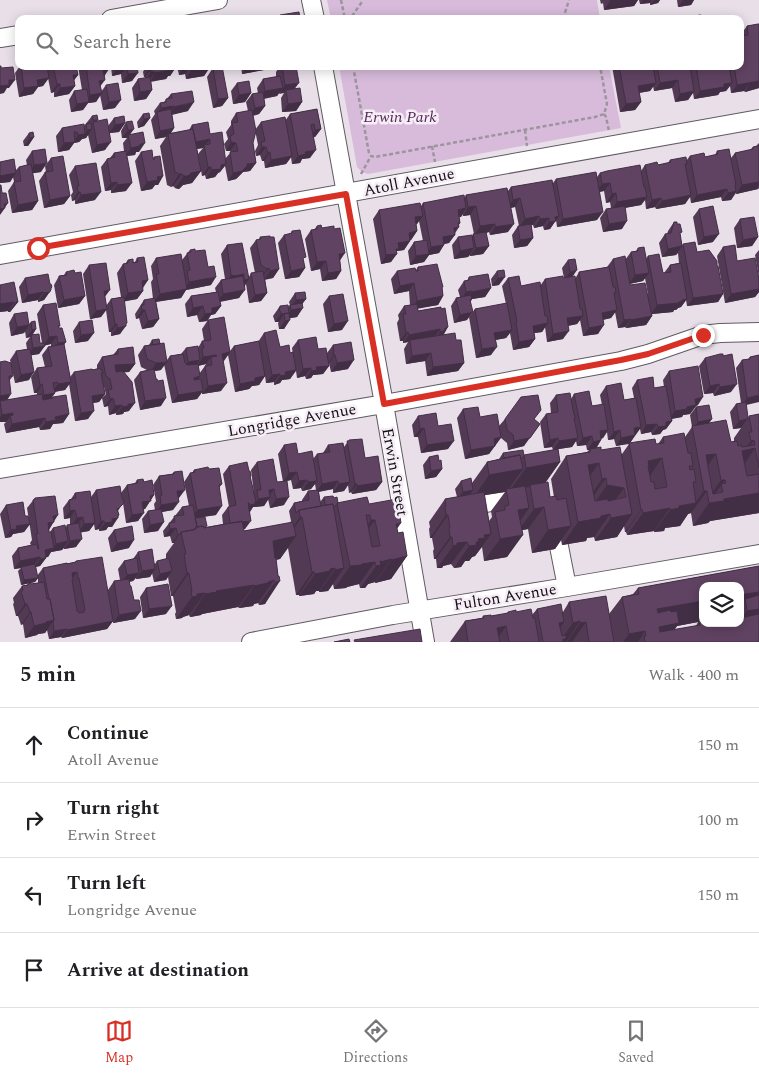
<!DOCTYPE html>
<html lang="en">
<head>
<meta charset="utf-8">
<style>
  :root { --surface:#fff; --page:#f6f6f6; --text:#202124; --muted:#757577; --line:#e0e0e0; --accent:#d93025 }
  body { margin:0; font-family:Spectral,serif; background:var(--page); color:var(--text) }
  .controls { position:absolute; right:15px; bottom:15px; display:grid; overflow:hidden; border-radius:10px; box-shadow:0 2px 12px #0003 }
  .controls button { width:45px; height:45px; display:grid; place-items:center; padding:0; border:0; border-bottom:1px solid var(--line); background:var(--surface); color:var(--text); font:25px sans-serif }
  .stop { position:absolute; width:15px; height:15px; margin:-11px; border:4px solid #d93025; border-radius:50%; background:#fff }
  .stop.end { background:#d93025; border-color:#fff; box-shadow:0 1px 5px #0008 }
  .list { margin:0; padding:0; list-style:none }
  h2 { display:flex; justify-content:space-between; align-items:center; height:65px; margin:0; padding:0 20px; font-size:21px }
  h2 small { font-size:16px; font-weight:400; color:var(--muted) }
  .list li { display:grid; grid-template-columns:32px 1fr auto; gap:15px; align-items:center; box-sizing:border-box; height:75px; padding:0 20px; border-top:1px solid var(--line) }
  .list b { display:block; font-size:19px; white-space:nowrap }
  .list p { margin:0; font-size:16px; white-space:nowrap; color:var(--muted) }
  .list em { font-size:16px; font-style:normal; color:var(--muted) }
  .icon { flex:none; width:28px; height:28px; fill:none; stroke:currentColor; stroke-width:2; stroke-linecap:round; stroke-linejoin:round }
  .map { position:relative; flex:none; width:759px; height:642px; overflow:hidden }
  .search { position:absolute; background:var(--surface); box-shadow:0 2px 12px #0003; left:15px; right:15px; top:15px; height:55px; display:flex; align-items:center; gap:12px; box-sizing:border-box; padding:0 18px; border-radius:10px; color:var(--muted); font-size:19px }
  .sheet { height:365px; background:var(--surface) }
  nav { display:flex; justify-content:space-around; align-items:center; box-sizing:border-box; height:70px; border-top:1px solid var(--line); background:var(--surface); font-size:14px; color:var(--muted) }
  nav a { display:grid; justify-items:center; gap:2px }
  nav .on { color:var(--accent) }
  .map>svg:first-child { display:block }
  .green { fill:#d8bbdb }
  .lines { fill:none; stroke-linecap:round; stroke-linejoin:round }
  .minor-casing { stroke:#615a62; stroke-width:20 }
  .path { stroke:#9c959d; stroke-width:2.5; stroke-dasharray:4 2.5; stroke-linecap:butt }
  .minor { stroke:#fff; stroke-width:18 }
  .wall { fill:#533a54; fill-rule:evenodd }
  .shaded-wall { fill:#432f45 }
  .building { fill:#604362; stroke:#432f45; fill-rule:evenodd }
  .route { stroke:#d93025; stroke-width:6 }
  .labels { text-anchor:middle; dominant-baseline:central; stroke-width:5; stroke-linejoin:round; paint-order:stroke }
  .park-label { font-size:16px; font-style:italic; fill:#522856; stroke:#f6edf6 }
  .street-label { font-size:16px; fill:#131013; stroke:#f6edf6 }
</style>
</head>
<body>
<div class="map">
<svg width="759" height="642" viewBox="0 0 759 642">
  <rect width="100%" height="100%" fill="#e8dfe9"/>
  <path class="green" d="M327 0H597L600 19H331Z
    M339 66H609L621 128 368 174 362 172 357 167Z"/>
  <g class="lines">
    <g class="minor-casing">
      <path id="minor" d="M311 0 315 19
        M111 19 218 0
        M0 38 19 35
        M323 66 384 404 425 642
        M0 255 759 119
        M0 469 384 404 621 361 648 354 703 335 720 333 759 332
        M481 504 521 496
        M554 521 567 587
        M251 642 393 615 567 587 759 554"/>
    </g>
    <path class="path" d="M341 0 345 19
      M346 19 352 16 362 2
      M563 19 569 0
      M353 66 369 153 371 156 375 157 595 117 604 114 607 104 600 66
      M604 114 606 117 609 131
      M525 130 527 146
      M432 146 435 162
      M361 174 371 156"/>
    <use href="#minor" class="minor"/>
  </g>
  <path class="wall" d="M600 0H638L634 6 604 10 603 3 601 4Z
    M639 0H660L658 3 650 5V3L640 4Z
    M677 0H694L691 5 678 7Z
    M759 24V88L745 92 744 91 731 93 730 86 726 91 720 92 718 95 694 99 693 93 688 100 675 102 672 88 654 91 653 86 650 91 639 93 641 102 635 110 620 112 612 66H740L741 34 747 26Z
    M20 66H76L78 75 74 80 75 86 69 94 54 97V92L51 93 48 78 43 86 38 87 33 94 19 97 15 73Z
    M78 66H109L100 86 101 92 106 85 115 108 103 110 100 95 96 102 88 103 83 110 71 112 69 100 74 91 82 90Z
    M111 66H139L132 81 122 83 121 74 112 76Z
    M143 66H175L176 67 170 76H168L166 79 151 81 152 90 146 99 134 101 132 88 138 79 145 78V77H144L143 72 144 70Z
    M177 66H210V67L204 76 186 79 185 74 179 75Z
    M214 66H220L228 98 222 106 213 108 207 77Z
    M241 66H267L264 70 242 74Z
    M280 66H296L295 89 302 102 296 111 282 112 281 98 284 93H279L277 96 264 99 265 106 259 114 253 116V143L256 163 250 171 243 172 236 179 228 181 225 166 220 172 218 173 215 177 206 179 205 175 202 176 198 154 203 148 197 149 201 171 192 183 183 185 179 189 175 188 173 186 171 187 167 185 160 146 166 137 155 139 151 120 155 114 154 111 160 103 164 102 171 94 188 111 172 115 174 128 171 133 189 130 192 125 210 134 225 159 231 152 230 151H226L224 144 228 139 226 132 231 125V121L236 113 248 111 246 102 252 94 258 93 257 88 263 79 276 77V72Z
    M237 83 251 93 245 102 233 104 231 91Z
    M317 109 321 129 315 137H314L310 158 302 159 300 163 292 164 291 157 286 164 265 168 264 161H262L260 155 256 156 255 151 258 145 255 130 261 122 285 121 290 114Z
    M143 114 150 118 144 126 138 128 137 122Z
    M92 116 98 120 97 121 108 126 114 118 125 123 119 132 110 133 105 150 92 153 88 135 86 138 82 139 79 142 74 143 69 150 58 152 56 136 62 128 84 126Z
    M126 122 130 135 139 152H136L135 155 127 156 126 191 111 193V190L105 191 101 167 107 159 110 158 114 153 124 151 123 143 127 138H122L121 131Z
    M29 133 34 137 28 146H24L23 141Z
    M759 143V188L758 189 736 194V193L731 200 722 201 721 197 691 203 690 197 685 204 656 209 655 207 646 209 645 200 641 205 625 208 622 229 603 232 600 218 606 209 611 208 610 202 606 203 604 191 600 192 597 220 557 227 556 220 550 229 544 230 543 226 534 228 533 225H531L533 238 527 246 514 248 512 235 518 226H519L515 207 511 208 508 232 490 235 489 232 486 233 489 246 483 254 470 256V255L468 257 454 259 452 245 458 237 472 236 474 234 470 215 463 216 462 214 461 217H459L460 223 458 226 459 227 449 243 444 244 439 253 429 255 424 262 410 265 408 251 414 242 423 241 419 221 416 225 417 231 411 240H410V241L404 250 397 251 391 262 381 264 373 219 379 210 421 206 423 203 465 197 466 195 508 191 511 187 553 183 556 179 597 177 600 173 606 172 607 171H641L645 165H658L668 163 670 160 686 161 690 156 705 157 715 155 717 151 731 158 735 153 750 150 753 147 756 146Z
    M32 151 41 172 32 173 38 201 32 210 12 213 8 191 14 182 13 177 10 182 0 183V162L15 171 19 167 27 165 26 160Z
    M141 152 153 158 154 157 163 176 158 185H155L152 189 141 191 135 161Z
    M51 158 70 196 64 204 44 208 39 181 45 172H46L45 166Z
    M75 166 95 200 75 204V200L72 201 71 195 73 192 69 175Z
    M699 209 713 242 698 245 693 217Z
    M740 219 758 237 752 246 737 248 734 228Z
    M674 222 680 235 682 246 683 244 697 252 723 294 718 302 687 306 686 300 681 307 678 308 676 310H674L673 312 652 314V316L646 325 626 328 625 327 618 328 615 312 611 318 603 320 598 334 583 336 580 320 577 324 568 326 563 339 547 342 545 327 542 332 534 333 535 339 529 347 513 350 510 333 506 338 496 340 491 355 476 358 469 317 475 309 506 304 502 286 508 278 521 286H540L545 279 564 278 562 268 568 260 572 276 575 279 579 272 607 267 613 259 625 260 631 252 636 251 638 248 646 259 648 256 661 265 663 273H664L670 265 679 263 678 253 676 255 662 257 659 243 665 234H667L668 231ZM645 278 648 295 630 285 629 284 643 281Z
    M317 226 322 228 340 261 341 271 336 279 322 281 320 269 311 271 305 239 311 230H314Z
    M292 231 303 261 305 268 299 277 285 279 278 243 284 235 290 234Z
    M260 237 279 269 273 278 265 279 267 293 261 301 249 303 246 284 239 298 220 302 221 306 215 314 211 315 207 321 199 322 197 315 187 317 185 304 191 296 216 292 215 288 221 280 225 279 221 254 227 245 249 277 251 273H255L250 248 256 240 259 239Z
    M723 247 737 261 759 277 755 255 759 250V292L755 297 725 303 717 256Z
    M190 250 195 251 211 285 186 290 181 298 156 302 159 319 153 327 142 329 139 318 136 319 135 314 144 300 153 299 151 282 153 279 151 266 156 258 182 260Z
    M137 258 148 280 143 288V291L137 299 124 301 126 324 120 334 111 336V332H109L106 310 101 317 90 319 83 274 89 265 105 297 106 306 111 299 121 297 117 273 123 264H125L128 260 135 262Z
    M418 267 442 288 443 296 438 305 418 308V311L441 307 443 335 456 340 464 363 458 371 427 376 425 361 406 364 404 349 408 342 403 343V341H400L397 323 399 319 398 315 404 306 410 305 409 291 394 294 391 279 397 271 416 270Z
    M497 271 499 285 492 286 491 279Z
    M66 272 75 273 85 296 79 304 58 308 54 285 59 276 64 275Z
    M469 277 491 288 485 297 472 299 471 301 467 320 454 323 451 306 456 298 460 297 458 290 464 281H467Z
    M25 278 51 289V290L44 300 38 302V300L22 303 19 287Z
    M0 285 18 302 10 312H8V311L0 312Z
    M295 293 306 299 302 304 297 317 290 318 284 329H279L278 323 279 322H275L273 316 280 306 288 307 290 305 289 302Z
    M329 296 342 330 328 332 323 304Z
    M43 305 60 326 58 327 66 342 64 344 70 377 74 372 97 369V365L102 357 113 355 118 349 135 364 129 372H124L129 411 124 412 123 414 116 415V413L109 415 108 406 104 407 102 398 106 394 104 387 103 386 105 394 99 402 93 403 88 419 75 421 69 384 65 390 55 392V393L51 398 53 397 69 414 63 423 53 424 50 429 40 430 39 427 6 433 4 424 6 422H0V362L13 376 9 381 7 400 37 395V393H34L31 377 37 368 45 367 42 355 48 347 51 346V344L45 345 39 354 31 355 29 380 15 383 10 360 16 351 27 349 26 343 30 337 26 338 25 331 24 333 11 336 9 323 14 314 29 324 31 322 36 329 32 335 40 343H42L37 314Z
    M208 320 230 351 234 346 258 342 264 333 280 347 290 353 293 355 292 348 298 340 327 353 333 345 348 369 331 372 329 363V366L323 374 313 375 311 378 306 379 305 376 297 378 296 371 290 379 282 380 280 383 274 385V382L266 383 265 376 259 385 252 386 249 389 235 392 228 355 223 361 221 391 202 394V392L197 399 172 403 164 364 170 356 181 354 186 348H198L202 341H204L202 329ZM206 364 205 366 199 374 198 366Z
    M79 322 88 341 75 343 73 331Z
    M152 340 161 370 154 371 161 406 140 410 134 380 140 372 147 370 141 367 138 355 144 346 149 345Z
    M759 355 746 405 748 418 749 416 759 414V513L710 521 708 523 693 526 691 513 688 514 680 526 665 528 664 531 654 532V531L627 535 626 532H625L624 526 617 537 595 541 594 537 587 538 586 541 562 545 561 540 555 549 532 553 528 529 522 530 507 557 484 561 482 547 475 556 472 557 469 561H465L461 567 454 568 451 564 443 566 442 568H437L436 559H434L433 551 434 549 432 538H430L429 529 430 527 429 522 445 499 457 497 455 489 461 481 472 483 487 462 499 459 503 453 524 456 553 450 552 447 544 448 540 422 546 414 551 413 550 403 556 395 571 399 574 394 592 406 602 405 600 395 606 386 624 400 634 398 632 388 637 380 654 388 664 387 663 380 669 371 698 405 696 406 690 414 683 415 682 417 672 419V421L666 429 663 430 660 434 652 435 651 432 641 434 640 429 630 443 656 444H658L663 437H685L692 427 690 415 696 407 709 423 731 442 734 441V438L741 428 733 429 730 412 736 404 741 403 736 368 742 360 748 359 750 357ZM607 432 608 440 614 439 616 446 629 444 622 454 601 450 596 448 601 440V439L603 438ZM576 441 577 446 586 445 587 450H589L587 452 566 456 551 479 554 497H550L546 482 560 462 558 449 572 447ZM505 492 491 511 492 517 489 521 484 495Z
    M705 358 731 392 714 396 713 393 704 394 699 366Z
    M463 409 499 426 505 419H534L524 446 508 450 507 443 501 438 489 454 465 459 457 418Z
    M418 416 438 426 448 449 421 453 418 437H414L412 425Z
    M349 440 365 458 382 482 376 490 352 494 351 492 349 493 348 485 344 491 333 493V489L319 492 320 502 324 497 334 498 338 503 369 504 397 529 398 533 407 556 391 579 375 583V582L368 584 365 588H360L359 584 347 587 346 588 334 589 333 584 328 591 319 592V591H316L314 594 299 596V595H296L288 548 280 559 276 560 278 576 265 604 259 605 258 603 254 604 253 606 239 608 238 607 202 614 201 615 190 617 189 615 183 617 182 618 176 619 175 614 176 612 173 596H171L168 577 169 575 166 580 154 582 152 573 150 577 136 579V578L133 581 129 582 135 619 113 623V621L107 629 62 638 61 637 49 639 47 630 45 633 38 634 37 635 25 638 23 624 21 625 18 616H16L13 604 14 603 13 598 22 586 27 585 28 584H31L38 583V578L35 582 21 585 18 571 21 568 14 569 12 556 18 548 31 545 30 543 32 540 27 508 35 498 54 521 49 530V532H50L53 528 66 527 67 525H70V518L64 519 63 508 69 500 71 499 75 493 91 497 96 490 122 499 121 493 127 485 135 483 137 480 144 482 154 495 145 509H144L138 521 126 523 123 503 118 511 119 515 112 527H108L106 530 99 531V529L95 530 94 524 89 531 81 532 76 547 64 549V548L62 550 51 552 48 557H46V558L40 566 36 567 37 576 43 568 75 562 76 561 108 590 114 581 120 580 118 569 124 561 133 559 138 552 155 564 157 561 166 559V554L174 543H172L170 536 164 537 163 531 182 507 189 506 184 482 190 473H192L194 470 209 469 222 484 219 488 216 515 200 517 206 527 223 524 222 515 228 507H229L223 474 229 466 249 471 251 476 250 477 254 494 251 470 257 462 277 482H283L278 454 284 445 298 454 313 459 317 454 323 453 328 445 344 447ZM291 480 293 489 301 488 302 491 311 489 315 484 316 490 308 491 302 500V501L294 503 289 511 291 521 290 523 244 531 243 529H245L250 512 253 507 264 506 268 499 270 508 284 505 285 481Z
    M429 457 439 461 442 469 436 477 425 479 423 465Z
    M174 472 179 498H178L173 510 162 512 158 531 144 533 142 519 148 511 155 510 154 504 156 501 153 485 159 476 172 474Z
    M6 505 25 516 30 524 24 532 13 534 11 537 5 538 0 514Z
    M114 530 129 548 111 552 108 538Z
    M759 566V642H450L465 621 482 618 483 616H491L506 614 508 612H516L532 615 537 609 563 612 569 602 609 614 622 597 633 594 638 588ZM740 586V623H703ZM698 622 696 626 674 630 677 626Z
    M146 588 166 614 143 618 140 597Z"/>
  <path class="shaded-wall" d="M621 0H638L634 6 604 10 610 1Z
    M643 0H652L650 3 640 4Z
    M654 0H660L658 3 650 5Z
    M683 0H694L691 5 678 7Z
    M127 66 121 74 112 76 118 67Z
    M184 66H190L185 74 179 75Z
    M248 66H267L264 70 242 74Z
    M176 67 170 76H168L166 79 150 82 155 73Z
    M210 67 204 76 186 79 191 71Z
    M109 69 103 78V70Z
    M149 69H151L145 77H144Z
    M151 72H155L149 80 146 81Z
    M138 73 132 81 122 83 128 74Z
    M73 75H78L72 83Z
    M49 78 43 86 38 87 33 94 19 97 24 88 37 80Z
    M9 80H15L9 88H7L4 93 0 94V86Z
    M105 80 99 88V81Z
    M678 80 672 88 654 91 660 83Z
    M759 81V88L745 92 750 83Z
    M750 82 744 91 731 93 737 85Z
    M299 83 293 91 286 90 284 93 279 94 285 85Z
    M656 83 650 91 632 94 638 86Z
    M732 83 726 91 720 92 718 95 694 99 700 91 724 84Z
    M57 84H60L54 92 51 93Z
    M75 86 69 94 54 97 60 88Z
    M283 88 277 96 259 99 265 91Z
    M152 90 146 99 134 101 140 92Z
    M694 91 688 100 675 102 680 94Z
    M102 93 96 102 88 103 83 110 71 112 77 104 85 103 90 95Z
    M251 93 245 102 233 104 239 95Z
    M228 98 222 106 213 108 218 99Z
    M121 100 115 108 103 110 109 102Z
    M194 102 188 111 168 115 174 107Z
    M302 102 296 111 282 112 288 104Z
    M641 102 635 110 620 112 626 104Z
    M174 106 168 114H157L161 108Z
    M265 106 259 114 249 116 255 108Z
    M150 118 144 126 138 128 144 119Z
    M125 123 119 132 109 133 115 125Z
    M174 128 169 136 168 134 166 137 155 139 160 131Z
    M92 129 86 138 82 139 79 142 74 143 69 150 58 152 64 143 73 142 78 135 85 134 87 130Z
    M134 129 129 136 128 135 127 138H122L128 130Z
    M321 129 315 137 309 138 315 130Z
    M34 137 28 146H24L30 138Z
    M210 139 204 147V145L203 148 189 150 195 142Z
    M111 142 105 150 92 153 97 145Z
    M231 142 236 143 230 151H226Z
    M145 143 139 152H136L135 155 125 156 131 148 140 144Z
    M262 147H266L260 155 256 156Z
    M316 150 310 158 302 159 300 163 292 164 298 156 305 152Z
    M270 152 264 161H262L268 153Z
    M292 156 286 164 265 168 271 160Z
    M47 163 41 172 28 174 34 165Z
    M256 163 250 171 243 172 236 179 228 181 233 173 247 164Z
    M226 164 220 172 218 173 215 177 206 179 211 170 221 165Z
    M208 167H211L205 175 202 176Z
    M201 171 192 183 183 185 179 189 175 188 184 176 191 173Z
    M16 173 10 182 0 183V176Z
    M179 174H182L173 186 171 187Z
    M163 176 158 185H155L152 189 141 191 147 182 157 177Z
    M759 180 758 189 736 194 742 185Z
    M117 182 111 190 105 191 111 183Z
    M132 183 126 191 111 193 117 185Z
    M610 183 604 191 596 192 602 184Z
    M735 185H736L731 192 736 191 731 200 722 201 728 193Z
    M727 189 721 197 691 203 697 195Z
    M78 192H80L75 200 72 201Z
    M101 192 95 200 75 204 81 195Z
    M616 193 610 202 606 203 612 194Z
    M691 195 685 204 656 209 662 201Z
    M70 196 64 204 44 208 50 200Z
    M647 197 641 205 612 210 617 202Z
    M520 198 515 207 507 208 513 200Z
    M661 198 655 207 646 209 652 200Z
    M38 201 32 210 12 213 18 205Z
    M8 203 4 209 5 208 0 215V209L4 204Z
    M476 206 470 215 463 216 468 207Z
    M466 208 461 217 452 218 458 210Z
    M603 212 597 220 557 227 563 219Z
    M423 216 417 224 409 226 415 217Z
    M539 216 533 225 519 227 525 219Z
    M559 216 550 229 544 230 549 222 555 217Z
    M549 218 543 226 534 228 540 219Z
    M627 221 622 229 603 232 609 224Z
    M458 223H460L453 235H455L449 243 437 245 443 237Z
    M495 224 489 232 475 235 480 226Z
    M514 224 508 232 490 235 495 227Z
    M417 231 411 240 403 241 409 233Z
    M719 234 713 242 698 245 704 237Z
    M758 237 752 246 737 248 743 240Z
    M533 238 527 246 514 248 520 240Z
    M410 241 404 250 397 251 395 254H397L391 262 381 264 386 255 398 243Z
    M444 245 439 253 429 255 424 262 410 265 416 256 426 255 431 247Z
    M489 246 483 254 470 256 476 248Z
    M682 246 676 255 662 257 668 249Z
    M474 248 468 257 454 259 460 251Z
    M345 253 339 262V254Z
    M326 261 320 269 311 271 317 262Z
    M269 268 263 276 261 277 267 269Z
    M305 268 299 277 285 279 291 271Z
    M279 269 273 278 264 280 270 271Z
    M577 270 571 279 564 280 570 272Z
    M341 271 336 279 322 281 328 273Z
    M649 273 643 281 629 284 635 275Z
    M244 274 238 283H226L231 275Z
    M216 277 211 285 186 290 181 298 154 302 160 294 184 290 189 282Z
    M505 277 499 285 492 286 498 278Z
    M249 279 243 287 239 288 244 280Z
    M148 280 142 288V281Z
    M414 283 409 291 394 294 400 286Z
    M52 287 48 292 50 291 51 290 44 300 38 302 44 293Z
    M491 288 485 297 472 299 466 308V301L472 292Z
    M759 289V292L755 297 725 303 731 294Z
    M110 290 104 298V291Z
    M245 290 239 298 217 302 223 294Z
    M143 291 137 299 122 302 128 293Z
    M472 291 466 299 460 301 466 292Z
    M43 292 38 300 22 303 28 295Z
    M267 293 261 301 249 303 255 295Z
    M723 294 718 302 687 306 693 298Z
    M85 296 79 304 58 308 64 300Z
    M443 296 438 305 411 310 417 301Z
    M306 299 300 307 290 308 296 300Z
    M687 299 681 307 678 308 676 310H674L673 312 651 314 657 305Z
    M14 302 8 311 0 312V304Z
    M16 302H18L10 312H8Z
    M203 306 197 315 187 317 193 308Z
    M221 306 215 314 211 315 207 321 199 322 205 314 212 308Z
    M303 308 297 317 285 319 291 310Z
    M107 309 101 317 90 319 96 311Z
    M142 310H145L139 318 136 319Z
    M617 310 611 318 596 321 602 313Z
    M473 312 467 320 454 323 460 315Z
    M289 313 285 318 284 314 279 322H275L281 314Z
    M583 316 577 324 561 327 567 318Z
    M652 316 646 325 626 328 631 320Z
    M159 319 153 327 142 329 148 321Z
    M631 319 625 327 618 328 624 320Z
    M290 320 284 329H279L285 321Z
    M348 321 342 330 328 332 334 324Z
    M127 323 124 326H126L120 334 111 336 117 328Z
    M548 323 542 332 527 334 533 326Z
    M115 324H117L111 332H109Z
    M29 325 24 333 11 336 17 327Z
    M604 325 598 334 583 336 589 328Z
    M448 327 443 336 435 340 440 332 445 328Z
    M36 329 32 336 31 335 30 337 26 338 32 330Z
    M440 329 434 338 410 340 408 342 403 343 409 335Z
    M512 330 506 338 489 341 494 333Z
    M569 331 563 339 547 342 553 334Z
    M408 332 403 341H400L406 333Z
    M94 333 88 341 75 343 81 335Z
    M57 336 51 344 43 346 49 337Z
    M535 339 529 347 513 350 519 342Z
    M66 342 60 350 52 351 58 343Z
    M45 346 39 354 28 356 33 348Z
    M497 347 491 355 476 358 482 349Z
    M230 352 224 361 216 362 222 354Z
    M431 353 425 361 406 364 412 356Z
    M216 355 211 362V357L206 364 197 366 203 357Z
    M334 355H335L329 363H328Z
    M200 360 194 368 182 370 188 362Z
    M354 360 348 369 331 372 337 363Z
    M167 362 161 370 150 372 156 363Z
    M464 363 458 371 427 376 433 367Z
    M135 364 129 372 109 374 115 365Z
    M329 366 323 374 313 375 311 378 306 379 311 371 316 367Z
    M311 368 305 376 297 378 303 369Z
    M296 370 290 379 282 380 280 383 274 385 280 376 285 372Z
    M34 372 29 380 15 383 21 375Z
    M280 374 274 382 266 383 272 375Z
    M200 376 194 385V378Z
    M265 376 259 385 252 386 249 389 235 392 240 384 255 378Z
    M71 382 65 390 52 392 58 384Z
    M227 383 221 391 202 394 208 386Z
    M42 384 37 393H34L40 385Z
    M719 384 713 393 704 394 710 386Z
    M737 384 731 392 714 396 720 387Z
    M203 391 197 399 172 403 178 395Z
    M55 393 49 402 39 403 44 395Z
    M11 394 6 402 0 403V396Z
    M105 394 99 402 86 404 92 396Z
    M759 395V402L742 406 747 398Z
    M703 397 698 405 696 406 690 414 683 415 682 417 669 419 675 411 695 399Z
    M113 398 108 406 104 407 110 399Z
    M166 398 161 406 140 410 145 401Z
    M135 403 129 411 124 412 123 414 116 415 122 407 128 404Z
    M122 405 116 413 109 415 115 406Z
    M94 411 88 419 75 421 81 413Z
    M13 413 6 422H0V417L2 415Z
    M69 414 63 423 53 424 50 429 40 430 46 422 55 417Z
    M45 418 39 427 6 433 12 424Z
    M712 419 706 428 692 430 698 422Z
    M747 419 741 428 733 429 739 421Z
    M672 421 666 429 663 430 660 434 652 435 658 427 666 422Z
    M540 424 524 446 508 450 514 441Z
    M657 424 651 432 641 434 646 425Z
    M641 427 635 435 634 428Z
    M424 428 418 437H414L420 429Z
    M608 430 603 438 594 440 600 431Z
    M620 430 614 439 608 440 614 432Z
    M635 435 630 443 616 446 621 438Z
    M592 436 586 445 577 446 583 438Z
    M501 437 489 454 465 459 471 450 494 439Z
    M558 438 552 447 544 448 550 440Z
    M578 438 572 447 553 450 559 441Z
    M601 440 596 449 587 450 593 442Z
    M754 440 747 450 755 448 740 471 742 451 744 450 751 441Z
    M454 441 448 449 421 453 427 445Z
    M716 454 701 475 706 455Z
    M662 458 647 480 648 461Z
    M560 462 544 484 530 485 529 487 510 490 526 468Z
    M599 463 583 486 588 465Z
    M442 469 436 477 425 479 431 471Z
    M523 469 507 491 506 489 505 492 474 497 489 475Z
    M297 472 291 480 283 482 289 473Z
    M606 478 590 501 586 502 602 479Z
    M307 480 301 488 293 489 299 481Z
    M721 480H725L709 502 708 499Z
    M317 481 311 489 302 491 308 482Z
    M338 481 333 489 316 492 322 484Z
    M350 482 344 491 333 493 339 484Z
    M382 482 376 490 352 494 357 486Z
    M355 484H357L351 492 349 493Z
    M607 485 624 488 608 510 591 508Z
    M274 489 268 497 269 490Z
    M185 490 179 498 171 500 177 491Z
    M473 490 468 498 457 500 463 492Z
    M704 491H707L691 513 688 514 680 526 665 528 664 531 654 532 670 510 679 506 695 503Z
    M759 493V513L710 521 708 523 693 526 709 503 724 499Z
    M154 495 145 509 136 511 142 502 150 496Z
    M270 497 264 506 253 507 249 513 244 514 250 505 256 502 254 505 255 504 258 499Z
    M289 497 284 505 270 508 276 499Z
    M179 502 173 510 156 513 161 505Z
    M222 506 216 515 191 519 197 510Z
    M544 507 528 529 518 531 534 509Z
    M529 508 513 531 518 510Z
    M670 508 654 531 627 535 643 513Z
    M642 509 626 532H625L641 510Z
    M75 510 70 518 64 519 70 511Z
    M144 513 138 521 126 523 132 515Z
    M610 514 594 537 587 538 586 541 562 545 578 522 601 516Z
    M632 514 617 537 595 541 611 518Z
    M58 515 48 531 42 532 53 516Z
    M118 515H119L116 519 118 518 112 527H108L106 530 99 531 105 523Z
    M446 515H448L432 538H430Z
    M83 517 77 525 71 526 77 518Z
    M300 517H302L287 538 296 536 280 559 257 563 273 541 285 538Z
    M371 520H375L359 542 355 543Z
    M101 521H104L99 529 95 530Z
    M251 521 245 529 225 533 231 524Z
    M164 522 158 531 144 533 150 525Z
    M95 523 89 531 78 533 84 524Z
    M401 523 386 545 396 524Z
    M30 524 24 532 13 534 11 537 5 538 11 530 16 526Z
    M571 526 555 549 532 553 548 530Z
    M176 528 170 536 164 537 170 529Z
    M491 534 475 556 472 557 469 561H465L461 567 454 568 469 546 484 535Z
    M178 535H179L174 543H172Z
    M523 535 507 557 484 561 500 539Z
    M450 537H452L436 559H434Z
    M82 539 76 547 64 549 70 541Z
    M134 540 129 548 111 552 117 543Z
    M68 541 62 550 51 552 48 557 40 558 45 550 53 548 56 544Z
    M467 542 451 564 443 566 442 568H437L453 546 457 543Z
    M407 556 391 579 375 583 391 560Z
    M40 557 34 565 21 567V568L14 569 20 561Z
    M46 558 40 566 34 567 40 559Z
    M391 559 375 582 368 584 365 588H360L380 561H381L377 566H378L381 562Z
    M375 562 359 584 347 587 346 588 334 589 350 566Z
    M276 566H277L264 584 268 582 274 580 258 603 254 604 253 606 239 608 254 586Z
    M335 568 319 591H316L314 594 299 596 315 574Z
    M344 568 328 591 319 592 335 570Z
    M155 569 150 577 136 579 142 571Z
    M172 571 166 580 154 582 160 574Z
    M77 572 71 580 72 573Z
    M312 572H314L299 595H296Z
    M139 573 133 581 121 583 127 575Z
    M187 573H189L173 596H171Z
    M38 578 35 582 21 585 24 580Z
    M280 581 265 604 259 605 275 582Z
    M254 585 238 607 202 614 201 615 190 617 205 594 216 591Z
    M759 592V619L740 621 747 611 745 599 740 605V595Z
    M205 593 189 615 183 617 182 618 176 619 192 597 197 594Z
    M703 601V621L700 620 698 622 677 626 666 642 658 629 645 631 638 642H623L629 634 657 609Z
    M25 604H27L18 616H16Z
    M172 606 166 614 143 618 149 609Z
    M141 611 135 619 113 623 119 615Z
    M30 612H31L23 624 21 625Z
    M54 620 45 633 38 634 37 635 25 638 34 626 46 622Z
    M113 621 107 629 62 638 67 630Z
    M580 621 566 642H559L573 623Z
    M564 622 550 642 559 623Z
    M586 622 572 642H567L580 623Z
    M506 626 495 642 497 628Z
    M67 629 61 637 49 639 54 631Z"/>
  <path class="building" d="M610 0H621L610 1Z
    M299 12 300 19H274L281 17 280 15Z
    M701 15V19H686V17Z
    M758 24H759V81L737 85 734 66H740V36L748 35 747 26Z
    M0 66H1V68L13 67 15 80H9V85L0 86Z
    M21 66H47L49 78 37 80 38 86 24 88Z
    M53 66H76L78 75H73L75 86 60 88V84H57Z
    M86 66H109V69L103 70 105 80 99 81 102 93 90 95Z
    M127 66H137L138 73 128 74Z
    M149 66H175L176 67 172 68V70L155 73V72H151V69H149Z
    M191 66H210V67L191 71Z
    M216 66H222L228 98 218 99 213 68H216Z
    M282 66H296L299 83 285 85Z
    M619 66H653L656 83 638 86 641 102 626 104Z
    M657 66H690L694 91 680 94 678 80 660 83Z
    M696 66H729L732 83 724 84V87L700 91Z
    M280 76 283 88 265 91 263 79Z
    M150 77 152 90 140 92 138 79Z
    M249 81 251 93 239 95 237 83Z
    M118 83 121 100 109 102 106 85Z
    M300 88 302 102 288 104 286 90Z
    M87 89 89 102 77 104 74 91Z
    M192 91 194 102 174 107V106L161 108 160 103 166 102V99L172 98 171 94Z
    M263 92 265 106 255 108 252 94Z
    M171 109 174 128 160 131 157 112Z
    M317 109 321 129 315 130 314 124 311 125 316 150 305 152 306 154 298 156 290 114Z
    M252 110 256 131 253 143 256 163 247 164V166L242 171 233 173 230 152 238 151 236 143 231 142 230 136 234 134 232 123 238 122 236 113Z
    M149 113 150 118 144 119 143 114Z
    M97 115 98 120H93L92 116Z
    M124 116 125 123 115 125 114 118Z
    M285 117 292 156 271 160 270 152 268 153 266 147H262L261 142 265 141 261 122Z
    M107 119 111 142 97 145 93 122Z
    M132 121 134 129 128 130 126 122Z
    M208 122 210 134 222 132 226 164 221 165V169L211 170V167H208L204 145 210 144V139L196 142 192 125Z
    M91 123 92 129 87 130 86 124Z
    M84 124 85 134 78 135 77 132H74L75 142 64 143 62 128Z
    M193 129 201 171 191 173 188 176H184L182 174H179L175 172 168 134Z
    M33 132 34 137 30 138 29 133Z
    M143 132 145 143 140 144V146L131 148 128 135Z
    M759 146V182L742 185 735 153 753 149V147Z
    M45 149 47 163 34 165 32 151Z
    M729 149 736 185H735L736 191 728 193 727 189 697 195 690 156 704 153 705 157 718 154 717 151Z
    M152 150 153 159H155L154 157 160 156 163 176 157 177 158 180 147 182 141 152Z
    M126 151 132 183 117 185V182L111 183 107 159 115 157 114 153Z
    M63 156 70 196 50 200 45 172 53 171 51 158Z
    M686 157 687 164H685L691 195 662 201 661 198 652 200 645 165 657 162 658 165 671 162 670 160Z
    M14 159 16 173 0 176V162Z
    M96 163 101 192 81 195 80 192H78L77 186H79L75 166Z
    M31 164 38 201 18 205 14 182 21 181 19 167Z
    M640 165 644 187H645L647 197 617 202 616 193 612 194 610 183 602 184 600 173 607 171Z
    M596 172 603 212 563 219 556 179Z
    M552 180 559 216 555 217 556 221 549 222V218L540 219 539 216 525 219 520 198 513 200 511 187Z
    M0 185H1L2 193H6L8 203 4 204 5 208 0 209Z
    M507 188 514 224 495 227V224L480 226 476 206 468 207 466 195Z
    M464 195 466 208 458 210 460 223H458L459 227 454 228 455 235 443 237 444 245 431 247 423 203Z
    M420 203 423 216 415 217 417 231 409 233 410 241 398 243 399 249H396L397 254 386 255 379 210Z
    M625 206 627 221 609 224 606 209Z
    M713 206 719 234 704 237 699 209Z
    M754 217 758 237 743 240 740 219Z
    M674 222H677V224H680L682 232 680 233 682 246 668 249 665 234 671 233Z
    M531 224 533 238 520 240 518 226Z
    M321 225 322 228 334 226V229L340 228 345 253 339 254 341 271 328 273 326 261 317 262 311 230 317 229V226Z
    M300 230 306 257 303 258 305 268 291 271 284 235 292 233V231Z
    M486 232 489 246 476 248 473 234Z
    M472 235 474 248 460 251 458 237Z
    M270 236V237H274L279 269 270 271 269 268 267 269 261 265 256 240 261 239 260 237Z
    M427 240 429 254 416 256 414 242Z
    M695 242 697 252 709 250 717 261V266H718L723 294 693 298 683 244Z
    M242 243 249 279 244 280V274L235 276 231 275 227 245Z
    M735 245 737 261 755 258 759 279V289L731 294 723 247Z
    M644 247 649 273 635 275 631 252 638 251V248Z
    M195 249V251L205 250 208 267 214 266 216 277 189 282 187 271 190 270 187 253 191 252 190 250Z
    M181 254 187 289 160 294 156 274H159L156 258Z
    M659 254 663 273 671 272 670 265 681 263 687 299 682 300V301L679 302V303L657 305 648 256Z
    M625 256 630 285 645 283 652 316 631 320V319L624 320 613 259Z
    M144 257 148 280 142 281 143 291 128 293 123 264 128 263V260L133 259V263L138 262 137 258Z
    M575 259 577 270 570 272 568 260Z
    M106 263 110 290 104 291 107 309 96 311 89 265Z
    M437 264 443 287H442L443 296 417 301 414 283 400 286 397 271 415 268 416 271H418V267Z
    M609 267 613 287H615L616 293H614L617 310 602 313 604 325 589 328 579 272Z
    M74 270 75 273 81 272 85 296 64 300 59 276 67 275 66 272Z
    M504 270 505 277 498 278 497 271Z
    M263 271 267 293 255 295 251 273Z
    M48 274 50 284H51L52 287 51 288V290L50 291V292L44 293 43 292 28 295 25 278Z
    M488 274 491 288 472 292V291L466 292 464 281 469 280V277Z
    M243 276 245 290 223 294 221 280Z
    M519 276 521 286 540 282 545 316H547L548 323 533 326 535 339 519 342 516 322 517 321 508 278Z
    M563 276V278L575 276 580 309H582L583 316 567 318 569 331 553 334 545 279Z
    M14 282 18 302H16V304H14V302L0 304V285Z
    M218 292 221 306 212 308V313L205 314 203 306 193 308 191 296Z
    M305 292 306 299 296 300 295 293Z
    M343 294 348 321 334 324 329 296Z
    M471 295 472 299 470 300 473 312 460 315 456 298Z
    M124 297 127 323H126V326L117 328V324H115L111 299Z
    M155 298 159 319 148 321 145 310H142L141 305H144V300Z
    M56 303 60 326H58L59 328H62L66 342 58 343 57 336 49 337 43 305Z
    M302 303 303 308 291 310 290 305Z
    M507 303 512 330 494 333 497 347 482 349 475 309Z
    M417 304 418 311 441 307V309L445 308 448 327 445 328 444 331 440 332V329L409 335 408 332 406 333 403 314H406L404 306Z
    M288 305 289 313 281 314 279 308H280V306Z
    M27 312 29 325 17 327 14 314Z
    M289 313 290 320 285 321 284 314Z
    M224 317 230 352 222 354 227 383 208 386 205 366 212 365 211 357 217 356 216 355 203 357 202 348H204L202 341 211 340 208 320Z
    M92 320 94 333 81 335 79 322Z
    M35 321 36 329 32 330 31 322Z
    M276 330 280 347 289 345 290 353 293 352 296 370 285 372 286 375 280 376V374L272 375 264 333Z
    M455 333 456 340H461L464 363 433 367 431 353 412 356 410 340Z
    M39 334 40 343H44L45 346 33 348 31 335Z
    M316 337 318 349 326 348 329 366 316 367 317 370 311 371V368L303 369 298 340Z
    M159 339 160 344 153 345 152 340Z
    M259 341 265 376 255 378V381L240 384 234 346Z
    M351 342 354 360 337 363 335 355H334L333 352H334L333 345Z
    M164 343 167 362 156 363 147 359 144 346Z
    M64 344 71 382 58 384 57 382 53 383 55 393 44 395 42 384 40 385 37 368 52 366 48 347Z
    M198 346 200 360 188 362 186 348Z
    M133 347 135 364 115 365 116 372 123 371 132 382 135 403 128 404V406L122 407V405L115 406 113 398 110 399 108 390 112 389 110 379 106 376 102 357 118 354V349Z
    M30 349 34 372 21 375 16 351Z
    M183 354 185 363 187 365 198 364 200 376 194 378V380L201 379 203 391 178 395 170 356Z
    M720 354H723V356L732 354 737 384 720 387 719 384 710 386 705 358Z
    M759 355V395L747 398 742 360 750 359V357Z
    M5 361 11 363 13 376H9L11 394 0 396V362Z
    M698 366 703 397 695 399 696 405 687 407V409L675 411 669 371Z
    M100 368 101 370H102L103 373H101L105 394 92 396 94 411 81 413 74 372 92 369 93 370Z
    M154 369 156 379H157L158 381 163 380 166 398 145 401 140 372Z
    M653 377 654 388 666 386 672 421 666 422V426L658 427 657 424 646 425 637 380Z
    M621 383 624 400 636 398 641 427 634 428 635 435 621 438 620 430 614 432 606 386Z
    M589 391 592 406 604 404 608 430 600 431 601 440 593 442 592 436 583 438 574 394Z
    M570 393 574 415H575V418H574L578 438 559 441 558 438 550 440 546 414 558 412 556 395Z
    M42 394 43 400 53 398V397L66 395 69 414 55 417 56 420 46 422 45 418 12 424 10 416 13 415V413L2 415 0 401Z
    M538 395 541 410 534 419 540 424 530 438 514 441 513 435 507 430 505 419 521 397Z
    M746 402 748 418 747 419 739 421 736 404Z
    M709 405 712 419 698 422 696 407Z
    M478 407 480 417 497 414 501 437 494 439 495 446 471 450 463 409Z
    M436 413 438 426 451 424 454 441 427 445 424 428 420 429 418 416Z
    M759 414V468L755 448 742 451 747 476 759 474V493L724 499V501L709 503 707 491H704L692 426 726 420 731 442 737 441 738 446 741 445 742 447 755 445 754 440 751 441 749 432H752L749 416ZM716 454 721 480H725L726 483 721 484 723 492 713 494 706 455Z
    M684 433 688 453H691L693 466H689L690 470 694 469 696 482H693L696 503 679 506V508L670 510V508L643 513 642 509 641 510 629 443 655 439 656 444 664 443 663 437ZM662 458 667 487 655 489 654 482H651L648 466H649L648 461Z
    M362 439 365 458 378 456 382 482 357 486V484H355L347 441H349V440Z
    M296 443 298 454 312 451 317 481 308 482 307 480 299 481 297 472 289 473 284 445Z
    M343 443 350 482 339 484 338 481 322 484 317 454 330 452 328 445Z
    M601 447V450L620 447 632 514 611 518 610 514 601 516V518L578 522 566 456 590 452V449ZM599 463 602 479 606 478 607 485 624 488 626 497 608 501V499L595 501 588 465Z
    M558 449 560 462 526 468 524 455Z
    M523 450 524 456 521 459 520 455 504 458 503 453Z
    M438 455 439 461 441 460 442 469 431 471 429 457Z
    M520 455 523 469 489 475 487 462Z
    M273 459 277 482 287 481 289 497 276 499 274 489 269 490 270 497 258 499 257 490H261L257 462Z
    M247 462 249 471H250L251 476H250L256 502H255V504L250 505 249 503H248L251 521 230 523 228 507 236 505 229 466Z
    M208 467 209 469 219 468 222 484 219 485 222 506 197 510 190 473 195 472 194 470Z
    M182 471 185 490 177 491 179 502 161 505 160 496 162 495 159 476 174 474V472Z
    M471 478 473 490 463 492 461 481Z
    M143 479 144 482 152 480 154 495 150 496 151 501 142 502 144 513 132 515 127 485 138 483 137 480Z
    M548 482 550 497 556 496 557 500 566 498 571 526 548 530 544 507 534 509 530 485Z
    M120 486 122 499H123L124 503 118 509V508L117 509 119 515H118V518L112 519V522L105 523 104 521H101L96 490Z
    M525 486 529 508 518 510 523 535 500 539 495 512 505 510V506L509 505 506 489Z
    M318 490 321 506 299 510 296 513 294 503 309 500 308 491Z
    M90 491 95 523 84 524 83 517 77 518 75 510 70 511 69 500 76 498 75 493Z
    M484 492 491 534 484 535 485 538 478 539 479 542H476L477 545 469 546 467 542 457 543V545L453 546 452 537H450L449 529 450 528 448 515H446L445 507 446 506 445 499Z
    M55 496 58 515 53 516 54 522 48 523 49 532H51L54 548 45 550 46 558 40 559V557L20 561 18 548 37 544 38 549H39L36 534H38L33 500 35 499V498Z
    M333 496 334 498 337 497 338 503 334 507 333 504 325 505 324 497Z
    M367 497 369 504 397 499 401 523 396 524 398 533 403 532 407 556 391 560V559L381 562V561H380L381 565 376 566 375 562 362 564V565L350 566 337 503ZM366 515H370L371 520H375L380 546 372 547Z
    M23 502 25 516H28L30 524 16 526 17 529 11 530 6 505Z
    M333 504 344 568 335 570V568L330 569V571L315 574 314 572H312L302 517H300L299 510Z
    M193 505 197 527H196L194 530 181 532 179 535H178L176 528 170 529 169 523 175 522 174 516 184 515 182 507Z
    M161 509 164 522 150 525 148 511Z
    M205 517 207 526H206V527L204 528 203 526 197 527 195 518Z
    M242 521 244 531 293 522 296 536 273 541 275 558H276L278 576H279L280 581 275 582 274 580 268 582V583L254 586V585L216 591 217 592 205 594V593L197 594V596L192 597 191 591H192L189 573H187L184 554H186L181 532 196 529V527L203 526 204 528Z
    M79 523 82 539 70 541 67 525Z
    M65 525 68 541 56 544 53 528Z
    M132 526 134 540 117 543 114 530Z
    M152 549 155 569 142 571 138 552Z
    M102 557 113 621 67 630V629L54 631 53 622 54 620 50 599H49L43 568 67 563V564L76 562V561ZM77 572 78 578H79L85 610H84V612L79 613 78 611H77L72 580 73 579 72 573Z
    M137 558 139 573 127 575 124 561Z
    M169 558 172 571 160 574 157 561Z
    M35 564 38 578 24 580 21 567Z
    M759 566V592L740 595V586H703V601L657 609 658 613 670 610 671 612 677 611 679 623 659 627 660 632 700 625V620H703V623H740V618L759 614V642H645L644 636H646L645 631 629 634 622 597 639 594 638 588Z
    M129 579 130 586H131L134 600H139L141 611 119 615 114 581Z
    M44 582 47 599H50L54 620 46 622V623L34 626 31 612H30L27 604H25L21 592 23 590 22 586 28 585V584L31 583V584Z
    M168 584 172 606 149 609 146 588Z
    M759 595V609L747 611 745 599Z
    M606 596 614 642H589L586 622 580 623V621L573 623 569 602Z
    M561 604 564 622 559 623 562 636 566 635V639H563V642H543L537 609Z
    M531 609 533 618H535L539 642H509L506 626 497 628 500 642H468L465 621 484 618 483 616 491 615V616L508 613V612L516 610V612Z
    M420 629 422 642H355L354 640Z
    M349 639 350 642H334Z"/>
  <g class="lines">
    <path class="route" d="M38 248 346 194 384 404 621 360 648 354 703 335"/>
  </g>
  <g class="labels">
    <g class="park-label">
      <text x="400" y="117">Erwin Park</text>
    </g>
    <g class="street-label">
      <text transform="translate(409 182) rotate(-11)">Atoll Avenue</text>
      <text transform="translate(292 420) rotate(-10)">Longridge Avenue</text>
      <text transform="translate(395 472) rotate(80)">Erwin Street</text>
      <text transform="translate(505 597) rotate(-9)">Fulton Avenue</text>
    </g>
  </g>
</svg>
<div class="controls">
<button><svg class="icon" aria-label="layers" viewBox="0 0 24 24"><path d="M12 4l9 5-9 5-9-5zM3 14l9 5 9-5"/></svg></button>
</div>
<div class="stop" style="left:38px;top:248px"></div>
<div class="stop end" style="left:703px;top:335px"></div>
<div class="search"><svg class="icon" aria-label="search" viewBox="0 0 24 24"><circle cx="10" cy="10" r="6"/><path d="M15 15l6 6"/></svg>Search here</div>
</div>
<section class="sheet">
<h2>5 min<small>Walk · 400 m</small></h2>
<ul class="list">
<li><svg class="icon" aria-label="ahead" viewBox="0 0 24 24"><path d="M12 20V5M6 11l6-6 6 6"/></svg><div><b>Continue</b><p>Atoll Avenue</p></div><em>150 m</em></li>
<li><svg class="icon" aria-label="right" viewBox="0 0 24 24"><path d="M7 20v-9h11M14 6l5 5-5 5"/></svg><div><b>Turn right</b><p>Erwin Street</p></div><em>100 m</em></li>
<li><svg class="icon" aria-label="left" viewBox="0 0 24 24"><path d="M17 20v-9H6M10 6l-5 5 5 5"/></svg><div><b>Turn left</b><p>Longridge Avenue</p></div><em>150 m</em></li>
<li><svg class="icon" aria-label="arrive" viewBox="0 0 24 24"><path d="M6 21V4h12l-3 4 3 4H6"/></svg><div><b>Arrive at destination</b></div></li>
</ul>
</section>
<nav>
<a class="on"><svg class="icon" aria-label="map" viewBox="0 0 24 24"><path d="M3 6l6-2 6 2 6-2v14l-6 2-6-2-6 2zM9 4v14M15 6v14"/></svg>Map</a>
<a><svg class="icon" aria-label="directions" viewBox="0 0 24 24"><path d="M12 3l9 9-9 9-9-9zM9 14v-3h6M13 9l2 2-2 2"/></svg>Directions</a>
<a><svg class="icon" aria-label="saved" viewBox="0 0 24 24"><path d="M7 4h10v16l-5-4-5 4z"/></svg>Saved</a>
</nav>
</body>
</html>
